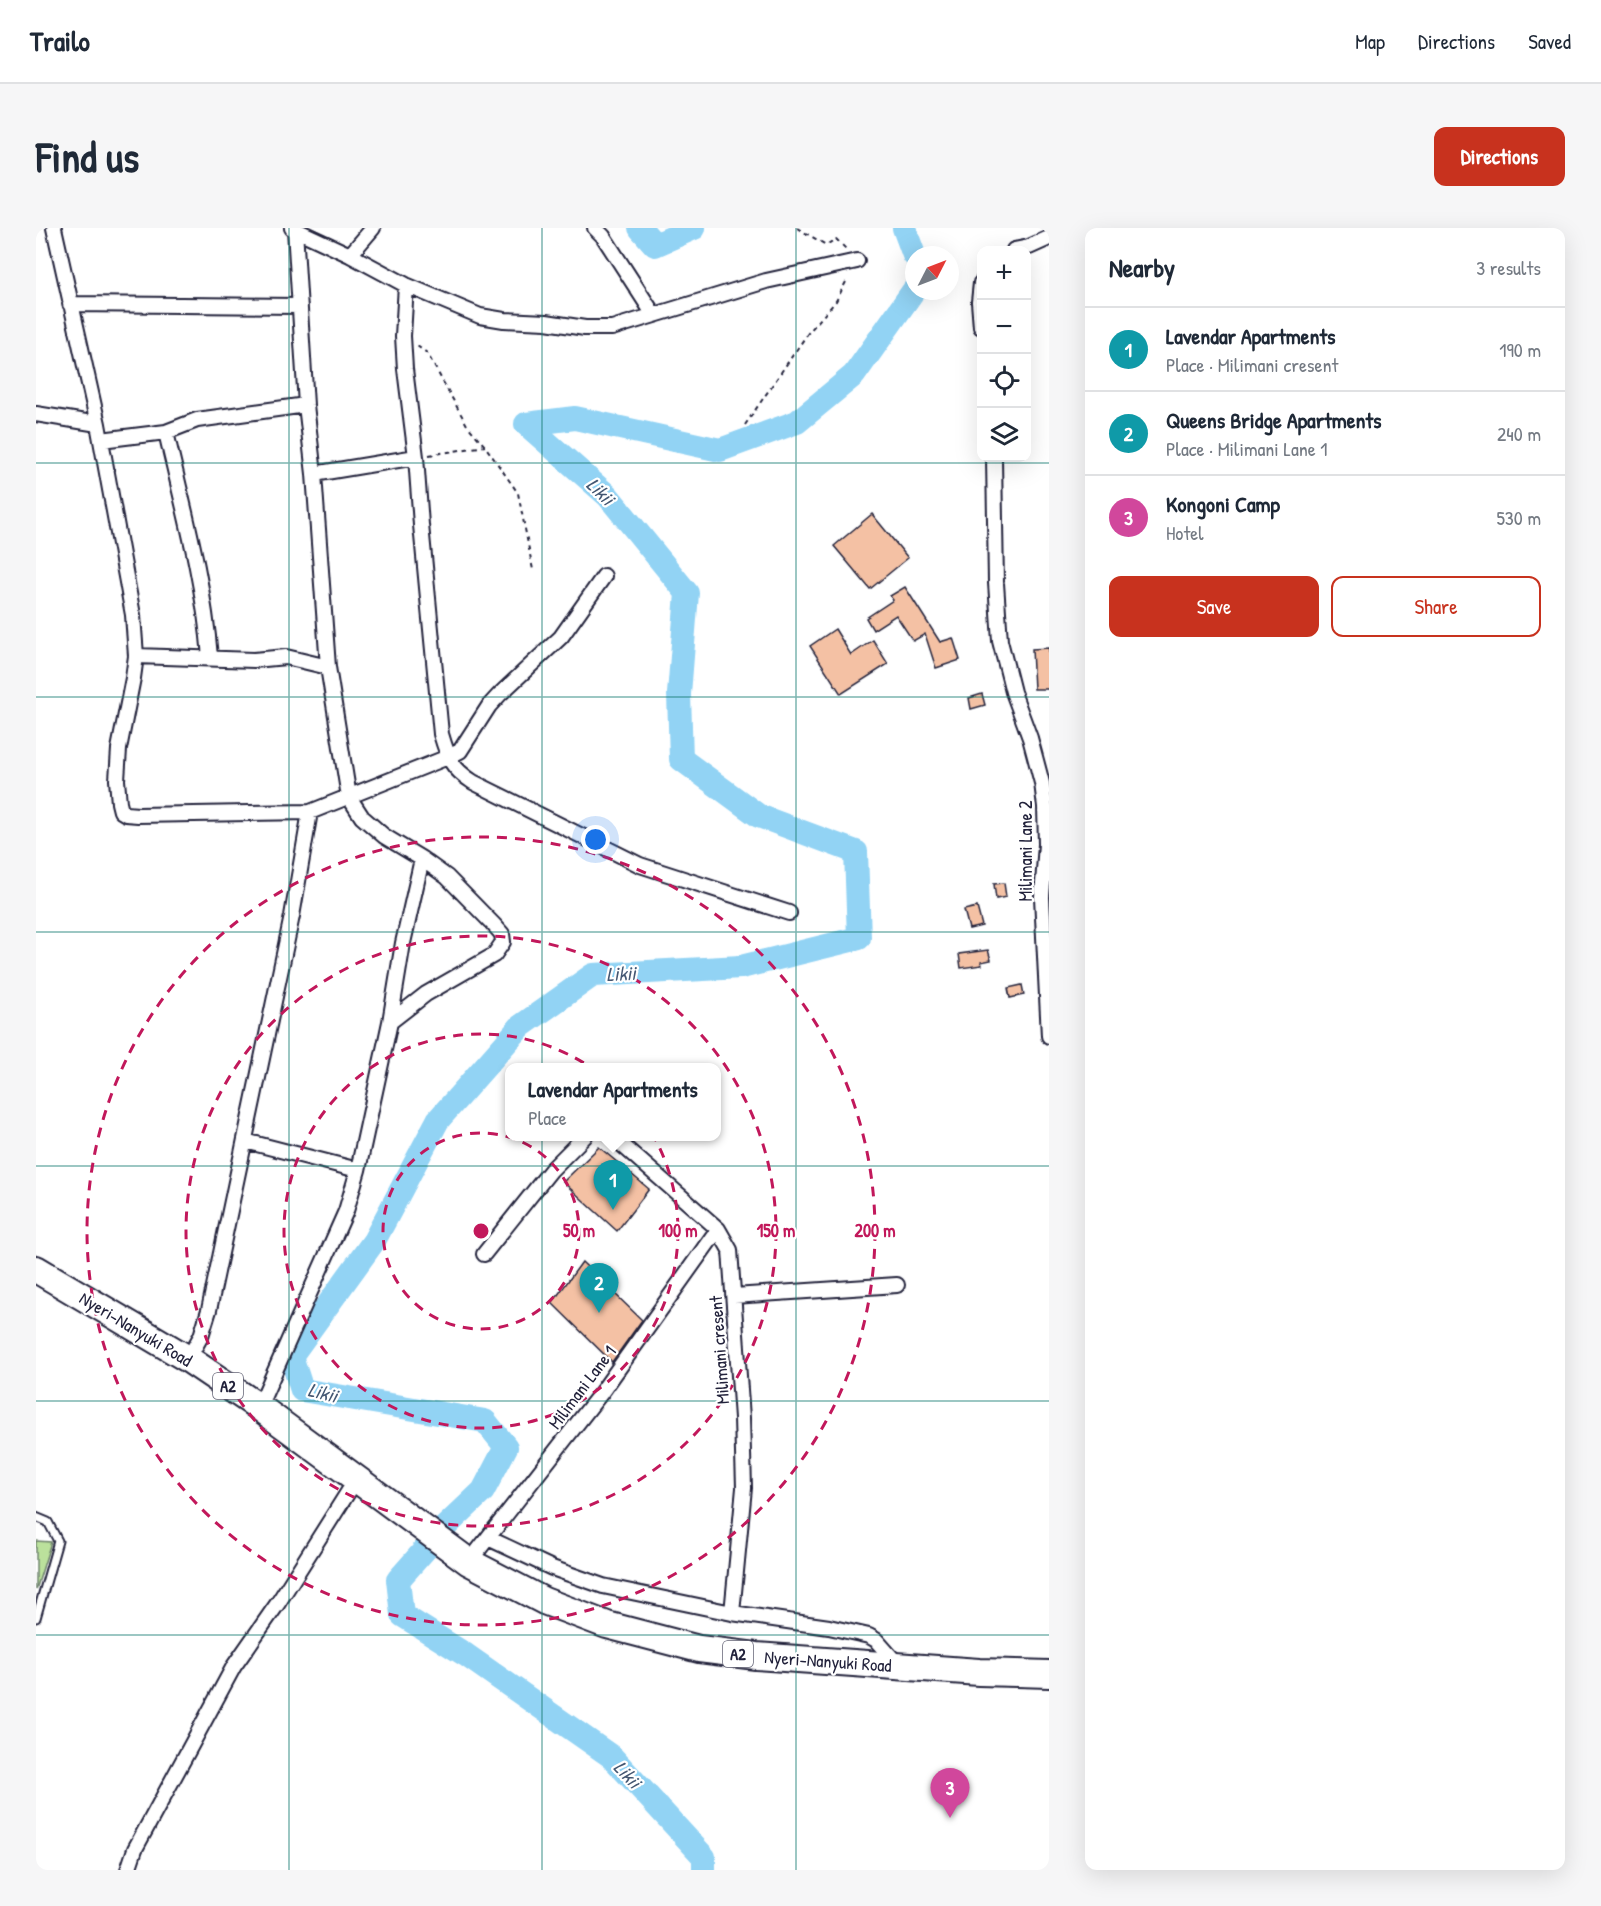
<!DOCTYPE html>
<html lang="en">
<head>
<meta charset="utf-8">
<style>
  :root { --surface:#fff; --page:#f6f6f7; --text:#1f2937; --muted:#747a83; --line:#e0e1e3; --accent:#c8321e }
  body { margin:0; font-family:"Patrick Hand",sans-serif; background:var(--page); color:var(--text) }
  .controls { position:absolute; right:18px; top:18px; display:grid; overflow:hidden; border-radius:12px; box-shadow:0 6px 24px #0002 }
  .controls button { width:54px; height:54px; display:grid; place-items:center; padding:0; border:0; border-bottom:2px solid var(--line); background:var(--surface); color:var(--text); font:30px sans-serif }
  .compass { position:absolute; left:869px; top:18px; width:54px; height:54px; border-radius:50%; background:var(--surface); box-shadow:0 6px 24px #0002; rotate:48deg }
  .you { position:absolute; left:560px; top:612px; width:21px; height:21px; margin:-15px; border:4px solid #fff; border-radius:50%; background:#1a73e8; box-shadow:0 0 0 9px #1a73e833 }
  .badge { display:grid; place-items:center; width:39px; height:39px; border-radius:50%; background:var(--accent); color:#fff; font-size:20px; font-weight:700 }
  .pin { position:absolute; translate:-50% -50px; filter:drop-shadow(0 2px 3px #0008) }
  .pin::after { content:''; position:absolute; top:32px; width:21px; height:18px; background:inherit; clip-path:polygon(0 0,100% 0,50% 100%) }
  .popup { position:absolute; left:469px; top:835px; width:216px; height:78px; box-sizing:border-box; display:grid; place-content:center; border-radius:12px; background:var(--surface); filter:drop-shadow(0 2px 4px #0005); font-size:20px; white-space:nowrap; color:var(--muted) }
  .popup b { font-size:22px; color:var(--text) }
  .popup::after { content:''; position:absolute; left:50%; top:100%; margin-left:-12px; border:12px solid transparent; border-top-color:var(--surface) }
  .list { margin:0; padding:0; list-style:none }
  h2 { display:flex; justify-content:space-between; align-items:center; height:78px; margin:0; padding:0 24px; font-size:26px }
  h2 small { font-size:20px; font-weight:400; color:var(--muted) }
  .list li { display:grid; grid-template-columns:39px 1fr auto; gap:18px; align-items:center; box-sizing:border-box; height:84px; padding:0 24px; border-top:2px solid var(--line) }
  .list b { display:block; font-size:22px; white-space:nowrap }
  .list p { margin:0; font-size:20px; white-space:nowrap; color:var(--muted) }
  .list em { font-size:20px; font-style:normal; color:var(--muted) }
  .actions { display:flex; gap:12px; padding:18px 24px }
  .actions a { flex:1; padding:14px 0; border:2px solid var(--accent); border-radius:12px; text-align:center; font-size:21px; color:var(--accent) }
  .actions .main { background:var(--accent); color:#fff }
  .icon { flex:none; width:33px; height:33px; fill:none; stroke:currentColor; stroke-width:2; stroke-linecap:round; stroke-linejoin:round }
  .map { position:relative; flex:none; width:1013px; height:1642px; overflow:hidden; border-radius:12px }
  header { display:flex; align-items:center; gap:36px; box-sizing:border-box; height:84px; padding:0 30px; background:var(--surface); border-bottom:2px solid var(--line) }
  header strong { font-size:28px }
  nav { display:flex; gap:33px; margin-inline-start:auto; font-size:21px }
  .intro { display:flex; align-items:center; justify-content:space-between; box-sizing:border-box; height:144px; padding:0 36px }
  h1 { margin:0; font-size:42px }
  .button { padding:15px 27px; border-radius:12px; background:var(--accent); color:#fff; font-size:21px; font-weight:700 }
  main { display:flex; gap:36px; padding:0 36px }
  aside { flex:1; background:var(--surface); border-radius:12px; box-shadow:0 6px 24px #0002 }
  .map>svg:first-child { display:block }
  .green { fill:#bbe19c; stroke:#6e826c; stroke-width:1.5 }
  .lines { fill:none; stroke-linecap:round; stroke-linejoin:round }
  .river { stroke:#92d3f4; stroke-width:24 }
  .building { fill:#f4c1a4; stroke:#22223b; stroke-width:1.5 }
  .lane-casing { stroke:#22223b; stroke-width:11 }
  .street-casing { stroke:#22223b; stroke-width:18 }
  .highway-casing { stroke:#22223b; stroke-width:30 }
  .path { stroke:#22223b; stroke-width:2; stroke-dasharray:4.5 4.5; stroke-linecap:butt }
  .lane { stroke:#fff; stroke-width:7 }
  .street { stroke:#fff; stroke-width:14 }
  .highway { stroke:#fff; stroke-width:26 }
  .grid { fill:none; stroke:#0f766e; stroke-width:1.5; stroke-opacity:0.55 }
  .ring { fill:none; stroke:#c2185b; stroke-width:3; stroke-dasharray:10 8 }
  .labels { text-anchor:middle; dominant-baseline:central; stroke-width:4.5; stroke-linejoin:round; paint-order:stroke }
  .shield { fill:#fff; stroke:#646476; stroke-width:1.5 }
  .shield-label { font-size:16px; font-weight:bold; fill:#22223b }
  .street-label { font-size:18px; fill:#22223b; stroke:#fff }
  .water-label { font-size:20px; font-style:italic; fill:#445772; stroke:#fff }
  .centre { fill:#c2185b; stroke:#fff; stroke-width:3 }
  .ring-label { font-size:18px; text-anchor:middle; font-weight:bold; fill:#c2185b; stroke:#fff; stroke-width:4.5; stroke-linejoin:round; paint-order:stroke }
</style>
</head>
<body>
<header>
<strong>Trailo</strong>
<nav><a>Map</a><a>Directions</a><a>Saved</a></nav>
</header>
<div class="intro"><h1>Find us</h1><a class="button">Directions</a></div>
<main>
<div class="map">
<svg width="1013" height="1642" viewBox="0 0 1013 1642">
  <rect width="100%" height="100%" fill="#fff"/>
  <filter id="ink" filterUnits="userSpaceOnUse"><feTurbulence type="fractalNoise" baseFrequency=".0167" numOctaves="2"/><feDisplacementMap in="SourceGraphic" scale="12" xChannelSelector="R" yChannelSelector="G"/><feConvolveMatrix kernelMatrix="1 2 1 2 8 2 1 2 1" color-interpolation-filters="sRGB"/></filter>
  <g filter="url(#ink)">
    <path class="green" d="M0 1313 15 1314 0 1362Z"/>
    <g class="lines">
      <path class="river" d="M604 0 619 17 658 0
        M868 0 878 27
        M668 1642V1629L576 1529 430 1427 366 1387 362 1352 408 1300 447 1263 470 1219 449 1193 266 1162 255 1128 338 1013 402 892 485 798 557 747 705 739 823 710 820 624 723 588 645 531 643 466 651 365 572 268 490 196 539 190 684 222 761 194 818 147 878 62"/>
    </g>
    <path class="building" d="M836 286 872 330 834 361 798 318Z
      M869 359 904 414 917 410 924 432 900 440 889 406 877 413 860 387 837 402 830 390 857 372 854 368Z
      M799 401 815 427 837 412 852 436 805 466 774 418Z
      M1013 420V461H998L996 421Z
      M946 466 949 477 935 481 933 470Z
      M968 655 970 669 960 671 958 656Z
      M941 679 946 698 933 701 928 682Z
      M952 722 955 732 945 734 946 737 925 740 923 726Z
      M986 757 988 767 974 770 972 760Z
      M563 919 613 961 581 1003 527 954Z
      M546 1034 606 1092 576 1134 516 1075Z"/>
    <g class="lines">
      <g class="lane-casing">
        <path id="lane" d="M0 1289 12 1294 22 1313 0 1390"/>
      </g>
      <g class="street-casing">
        <path id="street" d="M18 0 62 196 97 387 100 428 97 450 83 521 81 552 83 575 85 583 90 586 102 587 274 584 412 529 424 523 453 478 464 466 525 409 568 348
          M256 0 314 27 370 57 444 88 468 92 510 94 549 100H576L730 53 821 33
          M559 0 567 8 618 87
          M978 22 993 19 1013 10
          M314 27 337 0
          M945 55 943 74 945 99
          M370 57 367 108 369 141 380 229 385 297 405 506C412 530 415 540 437 554L604 637 753 685
          M34 76 264 78
          M0 186 62 196
          M130 204C147 278 168 353 174 429
          M65 212 130 204 161 192 270 177
          M958 230 960 355 964 413 977 464 994 510 1006 555 1009 579 1010 616 1006 669 1013 808
          M278 246 380 229
          M100 428 218 432 250 429 292 439
          M354 794 367 715 386 631
          M576 908 682 1001 694 1022 706 1190 708 1260 696 1385
          M209 913 322 942
          M448 1026 515 942 549 908
          M698 1068 861 1057
          M152 1131 165 1108 173 1082 256 688 274 584
          M223 1179 310 983 322 942 354 794 390 766 458 727 467 714 466 706 458 697 411 649 386 631 348 608 326 589 313 569 292 439 278 246 270 177 259 2
          M452 1310 516 1340 567 1358 696 1385 793 1399 833 1408 840 1412 863 1438
          M433 1334 565 1165 682 1001
          M92 1642 99 1621 118 1586 198 1438 242 1375 321 1250"/>
      </g>
      <g class="highway-casing">
        <path id="highway" d="M0 1041 152 1131 223 1179 433 1334 508 1373 571 1397 663 1421 720 1428 943 1444 1013 1446"/>
      </g>
      <path class="path" d="M761 0 790 17 800 11 810 21
        M381 118 391 125 431 197 449 218 482 265 497 342
        M709 197 772 105 800 73 812 50
        M393 227 449 218"/>
      <use href="#lane" class="lane"/>
      <use href="#street" class="street"/>
      <use href="#highway" class="highway"/>
    </g>
  </g>
  <path class="grid" d="M253 0V1642M506 0V1642M760 0V1642M0 235H1013M0 469H1013M0 704H1013M0 938H1013M0 1173H1013M0 1407H1013"/>
  <g class="ring">
    <circle cx="445" cy="1003" r="98"/>
    <circle cx="445" cy="1003" r="197"/>
    <circle cx="445" cy="1003" r="295"/>
    <circle cx="445" cy="1003" r="394"/>
  </g>
  <g class="labels">
    <g class="shield">
      <rect x="177" y="1145" width="30" height="26" rx="4.5"/>
      <rect x="687" y="1413" width="30" height="26" rx="4.5"/>
    </g>
    <g class="shield-label">
      <text x="192" y="1158">A2</text>
      <text x="702" y="1426">A2</text>
    </g>
    <g class="street-label">
      <text transform="translate(989 623) rotate(-90)">Milimani Lane 2</text>
      <text transform="translate(100 1101) rotate(31)">Nyeri-Nanyuki Road</text>
      <text transform="translate(683 1122) rotate(-94)">Milimani cresent</text>
      <text transform="translate(546 1159) rotate(-53)">Milimani Lane 1</text>
      <text transform="translate(792 1433) rotate(4)">Nyeri-Nanyuki Road</text>
    </g>
    <g class="water-label">
      <text transform="translate(565 263) rotate(44)">Likii</text>
      <text transform="translate(585 745) rotate(-3)">Likii</text>
      <text transform="translate(287 1164) rotate(14)">Likii</text>
      <text transform="translate(592 1546) rotate(47)">Likii</text>
    </g>
  </g>
  <circle cx="445" cy="1003" r="9" class="centre"/>
  <g class="ring-label">
    <text x="543" y="1009">50 m</text>
    <text x="642" y="1009">100 m</text>
    <text x="740" y="1009">150 m</text>
    <text x="839" y="1009">200 m</text>
  </g>
</svg>
<div class="controls">
<button>+</button>
<button>−</button>
<button><svg class="icon" aria-label="locate" viewBox="0 0 24 24"><circle cx="12" cy="12" r="6"/><path d="M12 2v4M12 18v4M2 12h4M18 12h4"/></svg></button>
<button><svg class="icon" aria-label="layers" viewBox="0 0 24 24"><path d="M12 4l9 5-9 5-9-5zM3 14l9 5 9-5"/></svg></button>
</div>
<svg class="compass" viewBox="-18 -18 36 36"><path d="M0-13l5 13h-10z" fill="#e53935"/><path d="M0 13l5-13h-10z" fill="#747a83"/></svg>
<div class="you"></div>
<div class="pin badge" style="left:577px;top:982px;background:#0f9aa8">1</div>
<div class="popup"><b>Lavendar Apartments</b>Place</div>
<div class="pin badge" style="left:563px;top:1085px;background:#0f9aa8">2</div>
<div class="pin badge" style="left:914px;top:1590px;background:#d1479c">3</div>
</div>
<aside>
<h2>Nearby<small>3 results</small></h2>
<ul class="list">
<li><span class="badge" style="background:#0f9aa8">1</span><div><b>Lavendar Apartments</b><p>Place · Milimani cresent</p></div><em>190 m</em></li>
<li><span class="badge" style="background:#0f9aa8">2</span><div><b>Queens Bridge Apartments</b><p>Place · Milimani Lane 1</p></div><em>240 m</em></li>
<li><span class="badge" style="background:#d1479c">3</span><div><b>Kongoni Camp</b><p>Hotel</p></div><em>530 m</em></li>
</ul>
<div class="actions"><a class="main">Save</a><a>Share</a></div>
</aside>
</main>
</body>
</html>
